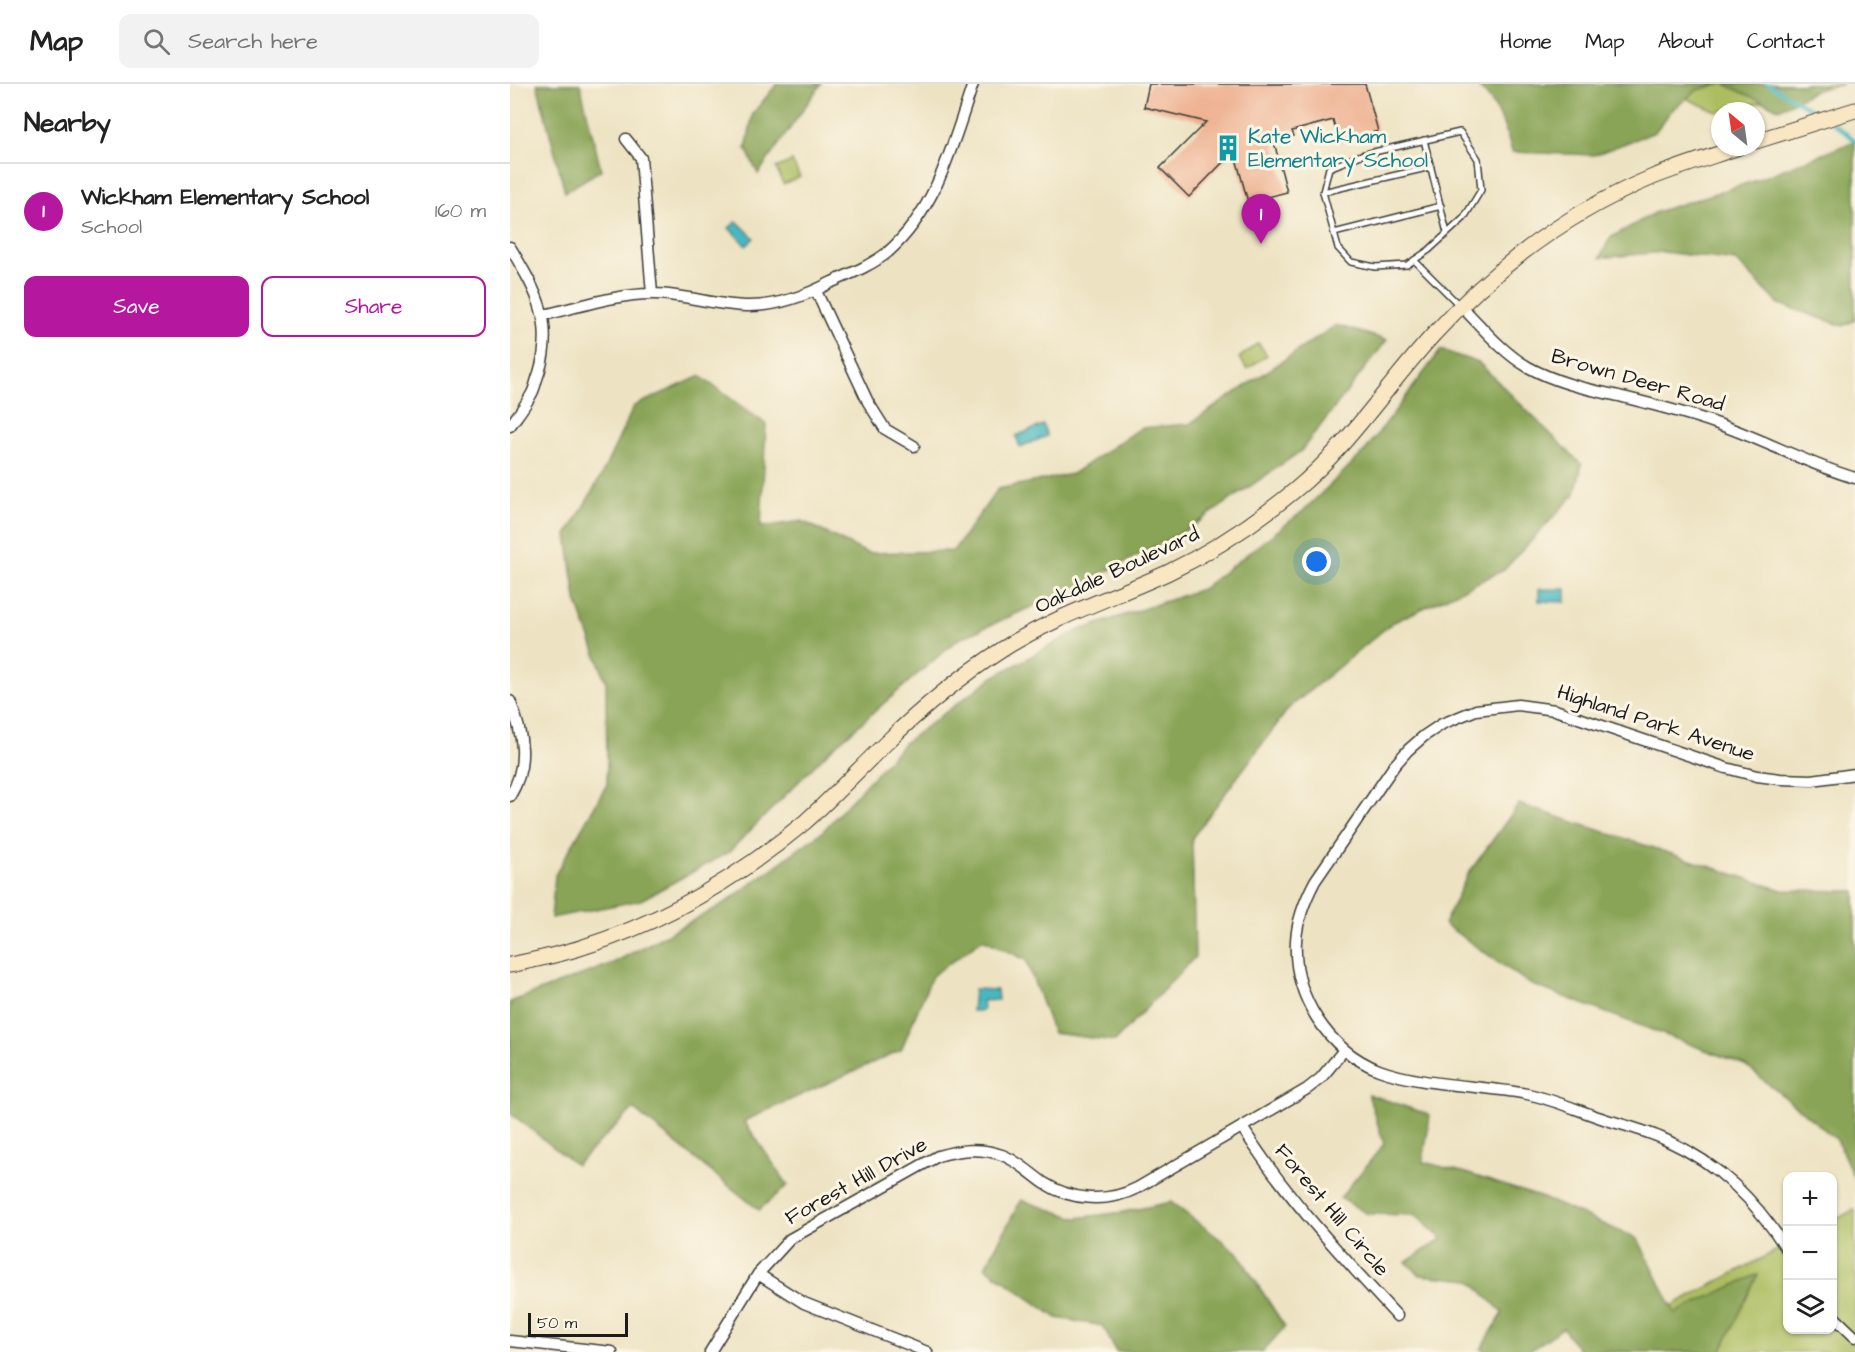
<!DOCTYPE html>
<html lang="en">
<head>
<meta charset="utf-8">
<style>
  :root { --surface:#fff; --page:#f2f2f2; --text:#222; --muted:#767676; --line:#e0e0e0; --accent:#b5179e }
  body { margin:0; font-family:"Architects Daughter",sans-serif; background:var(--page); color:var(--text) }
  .controls { position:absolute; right:18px; bottom:18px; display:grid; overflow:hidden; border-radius:12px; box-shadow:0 2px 4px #0004 }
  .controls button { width:54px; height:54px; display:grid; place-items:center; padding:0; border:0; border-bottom:2px solid var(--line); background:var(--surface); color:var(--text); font:30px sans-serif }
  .compass { position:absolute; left:1201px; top:18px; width:54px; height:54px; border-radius:50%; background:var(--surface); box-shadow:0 2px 4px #0004; rotate:331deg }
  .scale { position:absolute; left:18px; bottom:15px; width:100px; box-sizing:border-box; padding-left:6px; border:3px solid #1c1c1c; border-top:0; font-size:16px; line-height:21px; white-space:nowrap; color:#1c1c1c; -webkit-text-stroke:4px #fcf5e5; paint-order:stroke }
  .you { position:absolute; left:807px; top:478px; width:21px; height:21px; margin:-15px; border:4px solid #fff; border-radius:50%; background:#1a73e8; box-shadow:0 0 0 9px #1a73e833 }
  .badge { display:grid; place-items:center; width:39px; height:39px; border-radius:50%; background:var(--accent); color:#fff; font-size:20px; font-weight:700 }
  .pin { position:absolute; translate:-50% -50px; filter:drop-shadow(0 2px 3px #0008) }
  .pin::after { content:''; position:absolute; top:32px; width:21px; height:18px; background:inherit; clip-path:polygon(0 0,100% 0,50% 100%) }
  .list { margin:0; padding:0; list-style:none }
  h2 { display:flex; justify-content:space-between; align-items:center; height:78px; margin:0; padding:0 24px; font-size:26px }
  h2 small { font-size:20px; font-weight:400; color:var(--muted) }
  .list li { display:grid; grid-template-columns:39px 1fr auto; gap:18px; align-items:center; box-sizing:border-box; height:96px; padding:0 24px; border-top:2px solid var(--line) }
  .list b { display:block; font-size:22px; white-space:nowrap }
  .list p { margin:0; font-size:20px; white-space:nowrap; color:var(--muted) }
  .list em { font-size:20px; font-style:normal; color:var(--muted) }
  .actions { display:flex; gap:12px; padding:18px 24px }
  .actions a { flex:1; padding:14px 0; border:2px solid var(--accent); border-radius:12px; text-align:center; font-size:21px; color:var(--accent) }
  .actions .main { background:var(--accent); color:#fff }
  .icon { flex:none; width:33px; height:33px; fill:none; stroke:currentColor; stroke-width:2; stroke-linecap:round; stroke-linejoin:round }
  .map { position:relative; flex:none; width:1345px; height:1268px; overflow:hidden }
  header { display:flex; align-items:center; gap:36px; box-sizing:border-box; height:84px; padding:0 30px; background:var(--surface); border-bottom:2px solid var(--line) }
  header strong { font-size:28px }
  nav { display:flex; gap:33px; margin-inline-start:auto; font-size:21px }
  .search { width:420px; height:54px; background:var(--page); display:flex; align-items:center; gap:15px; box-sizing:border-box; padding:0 21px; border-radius:12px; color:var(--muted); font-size:22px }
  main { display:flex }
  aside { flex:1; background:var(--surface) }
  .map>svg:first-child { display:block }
  .green { fill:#acbd60; stroke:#646c3e; stroke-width:1.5 }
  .forest { fill:#89a456; stroke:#526039; stroke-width:1.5 }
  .water { fill:#48b7bf; stroke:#326a6e; stroke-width:1.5 }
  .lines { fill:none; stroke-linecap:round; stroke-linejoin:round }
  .stream { stroke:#48b7bf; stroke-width:4 }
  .building { fill:#eeb090 }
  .lane-casing { stroke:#3b3a35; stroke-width:8 }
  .street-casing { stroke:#3b3a35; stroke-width:13 }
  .secondary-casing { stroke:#3b3a35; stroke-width:17 }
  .lane { stroke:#fff; stroke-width:5 }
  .street { stroke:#fff; stroke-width:10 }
  .secondary { stroke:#f9e7c3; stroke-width:15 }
  .labels { text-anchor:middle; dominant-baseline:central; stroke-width:6; stroke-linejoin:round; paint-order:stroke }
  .culture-label { font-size:21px; fill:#0d838f; stroke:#fcf5e5; text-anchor:start }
  .street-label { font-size:21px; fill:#1c1c1c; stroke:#fcf5e5 }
</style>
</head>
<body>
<header>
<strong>Map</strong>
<div class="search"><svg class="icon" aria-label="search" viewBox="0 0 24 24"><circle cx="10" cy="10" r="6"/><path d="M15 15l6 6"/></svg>Search here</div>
<nav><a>Home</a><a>Map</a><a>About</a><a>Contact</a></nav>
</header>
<main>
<aside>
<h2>Nearby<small></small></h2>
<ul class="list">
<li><span class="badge">1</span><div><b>Wickham Elementary School</b><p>School</p></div><em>160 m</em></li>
</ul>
<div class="actions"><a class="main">Save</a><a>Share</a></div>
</aside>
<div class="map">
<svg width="1345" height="1268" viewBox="0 0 1345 1268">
  <rect width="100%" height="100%" fill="#fcf5e5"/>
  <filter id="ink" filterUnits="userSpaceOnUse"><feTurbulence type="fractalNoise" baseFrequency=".0167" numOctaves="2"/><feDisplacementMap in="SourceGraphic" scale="12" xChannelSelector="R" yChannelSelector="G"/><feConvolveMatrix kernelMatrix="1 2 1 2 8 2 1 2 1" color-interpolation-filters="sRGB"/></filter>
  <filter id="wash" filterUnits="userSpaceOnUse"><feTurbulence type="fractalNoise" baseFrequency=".008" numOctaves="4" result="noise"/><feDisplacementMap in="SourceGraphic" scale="24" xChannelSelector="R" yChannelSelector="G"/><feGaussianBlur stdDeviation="1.35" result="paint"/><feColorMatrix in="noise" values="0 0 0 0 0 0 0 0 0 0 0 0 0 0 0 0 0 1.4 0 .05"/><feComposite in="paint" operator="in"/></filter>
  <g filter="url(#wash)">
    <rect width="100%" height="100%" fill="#ede3c3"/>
    <path class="green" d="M1144 0H1333L1207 28Z
      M282 77 290 93 273 100 266 84Z
      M748 259 757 271 737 285 729 274Z
      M1345 1125V1268H1164L1144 1231 1277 1161 1278 1246H1322L1323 1137Z"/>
    <path class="forest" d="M27 0H70L91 86 55 108Z
      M267 0H311L248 90 236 65 243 29Z
      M965 0H1212L1187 6 1161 27 1145 48 1084 71 1002 68C995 42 987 18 965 0Z
      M1214 0H1318L1269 25Z
      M1345 57V236L1333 242 1269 220 1226 177 1153 168 1090 174 1100 154 1146 128 1241 98Z
      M826 241 877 256 791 367 680 444 571 501 447 556 318 668 218 769 131 816 41 834 45 791 97 700 96 598 66 516 57 451 90 394 124 322 190 292 256 340 251 443 292 437 357 469 443 467 488 405 562 390 631 344 679 340Z
      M931 266 969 279 1072 381 1065 410 994 486 882 539 779 624 682 754 685 873 605 957 543 949 516 876 473 855 422 892 391 966 234 1037 278 1101 249 1126 123 1025 66 1081 0 1029V918L103 879 212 821 313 747 393 660 483 593 567 547 692 505 793 427 855 367Z
      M1009 720 1272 806 1345 807V1096L1327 1056 1235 981 1020 900 934 840 958 790Z
      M858 1010 920 1031 913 1078 953 1088 1033 1114 1128 1155 1165 1229 1248 1190 1211 1268H1070L1053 1244 1018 1268H977L971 1265 993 1229 960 1196 910 1191 896 1178 932 1155 905 1131 858 1130 830 1114 874 1060Z
      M511 1116 566 1134 613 1128 661 1118 727 1168 775 1243 752 1268H606L593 1242 547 1234 475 1183Z"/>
    <path class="water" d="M227 137 244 154 236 162 219 144Z
      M533 341 537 352 510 363 506 352Z
      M1029 505H1056V518L1029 517Z
      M464 905 487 906 488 916 472 917 473 925 472 927H462Z"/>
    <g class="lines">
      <path class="stream" d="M1258 0 1311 31
        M1323 39 1345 56"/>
    </g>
    <g id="blocks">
      <path class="building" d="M639 0H855L868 47 829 58 823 36 782 47 784 52 764 58 777 108 738 118 724 67 679 113 650 84 696 38 634 23Z"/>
    </g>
  </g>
  <g filter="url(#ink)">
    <use href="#blocks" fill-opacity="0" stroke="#3b3a35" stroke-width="1.5"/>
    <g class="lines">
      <g class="lane-casing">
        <path id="lane" d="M950 48 968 75 971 106 954 134 919 166 897 181 865 183 841 178 828 164 813 108 819 84 851 71Z
          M914 56 937 149
          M813 108 921 83
          M824 149 931 122
          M904 176 949 221"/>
      </g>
      <g class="street-casing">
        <path id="street" d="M116 55 131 74 142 210
          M0 163C26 207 45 237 29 289 26 296 25 305 21 311 15 322 7 332 0 342
          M306 207 358 318 375 345 404 362
          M951 222C972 243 992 268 1018 283 1047 299 1077 305 1109 312 1141 320 1174 328 1205 339 1253 355 1297 380 1345 394
          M34 231C68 223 110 209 145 210 178 211 208 222 240 222 268 222 297 211 322 198 340 190 362 181 378 168 427 125 443 59 463 0
          M0 617C13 649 19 681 0 712
          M732 1043C775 1112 832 1172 887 1232
          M1278 1167C1245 1116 1211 1081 1156 1056 1135 1046 1112 1041 1091 1034 1067 1026 1042 1015 1017 1010 971 1001 913 1002 869 986 818 966 783 912 786 857 787 835 795 816 805 797L884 682 898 666 914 652 932 640 966 626 1008 621 1045 626 1216 684 1247 692 1270 695 1302 696 1345 690
          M248 1190 294 1219 417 1268
          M1322 1231 1345 1253
          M0 1257 102 1268
          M200 1268 248 1190 280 1155 428 1072C449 1066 470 1063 492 1071 508 1077 520 1089 534 1099 562 1117 598 1119 627 1104L797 1005 811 994 834 966"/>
      </g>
      <g class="secondary-casing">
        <path id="secondary" d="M1246 57 1345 26
          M0 881C24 876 49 871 73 863 156 837 229 793 295 738 323 713 349 685 376 659 412 624 451 592 493 565 545 532 602 514 657 489 703 467 745 439 784 407 839 362 876 302 924 250 985 183 1059 128 1143 93 1171 82 1200 73 1229 63"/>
      </g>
      <use href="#lane" class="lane"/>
      <use href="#street" class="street"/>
      <use href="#secondary" class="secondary"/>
    </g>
  </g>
  <defs>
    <g id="building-bare" transform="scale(2.07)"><path d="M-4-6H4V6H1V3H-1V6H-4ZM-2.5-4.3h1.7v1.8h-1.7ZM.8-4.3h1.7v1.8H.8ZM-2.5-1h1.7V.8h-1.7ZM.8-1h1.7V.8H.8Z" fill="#0f9aa8" stroke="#fcf5e5" stroke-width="2.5" paint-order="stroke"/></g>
  </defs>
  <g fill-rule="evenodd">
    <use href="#building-bare" x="718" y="64"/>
  </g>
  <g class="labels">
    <g class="culture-label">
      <text x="738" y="52">Kate Wickham<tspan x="738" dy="24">Elementary School</tspan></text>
    </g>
    <g class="street-label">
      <text transform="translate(1128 296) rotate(16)">Brown Deer Road</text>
      <text transform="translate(607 486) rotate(-25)">Oakdale Boulevard</text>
      <text transform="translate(1146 639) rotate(18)">Highland Park Avenue</text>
      <text transform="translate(346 1097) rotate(-29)">Forest Hill Drive</text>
      <text transform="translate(822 1126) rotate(50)">Forest Hill Circle</text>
    </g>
  </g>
</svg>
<div class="controls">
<button>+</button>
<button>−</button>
<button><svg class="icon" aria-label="layers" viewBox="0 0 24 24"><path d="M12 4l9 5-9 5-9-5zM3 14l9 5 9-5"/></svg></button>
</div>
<svg class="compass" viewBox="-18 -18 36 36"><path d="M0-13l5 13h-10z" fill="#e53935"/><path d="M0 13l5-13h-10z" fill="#767676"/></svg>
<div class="scale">50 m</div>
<div class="you"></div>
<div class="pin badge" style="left:751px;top:160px">1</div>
</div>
</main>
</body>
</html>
